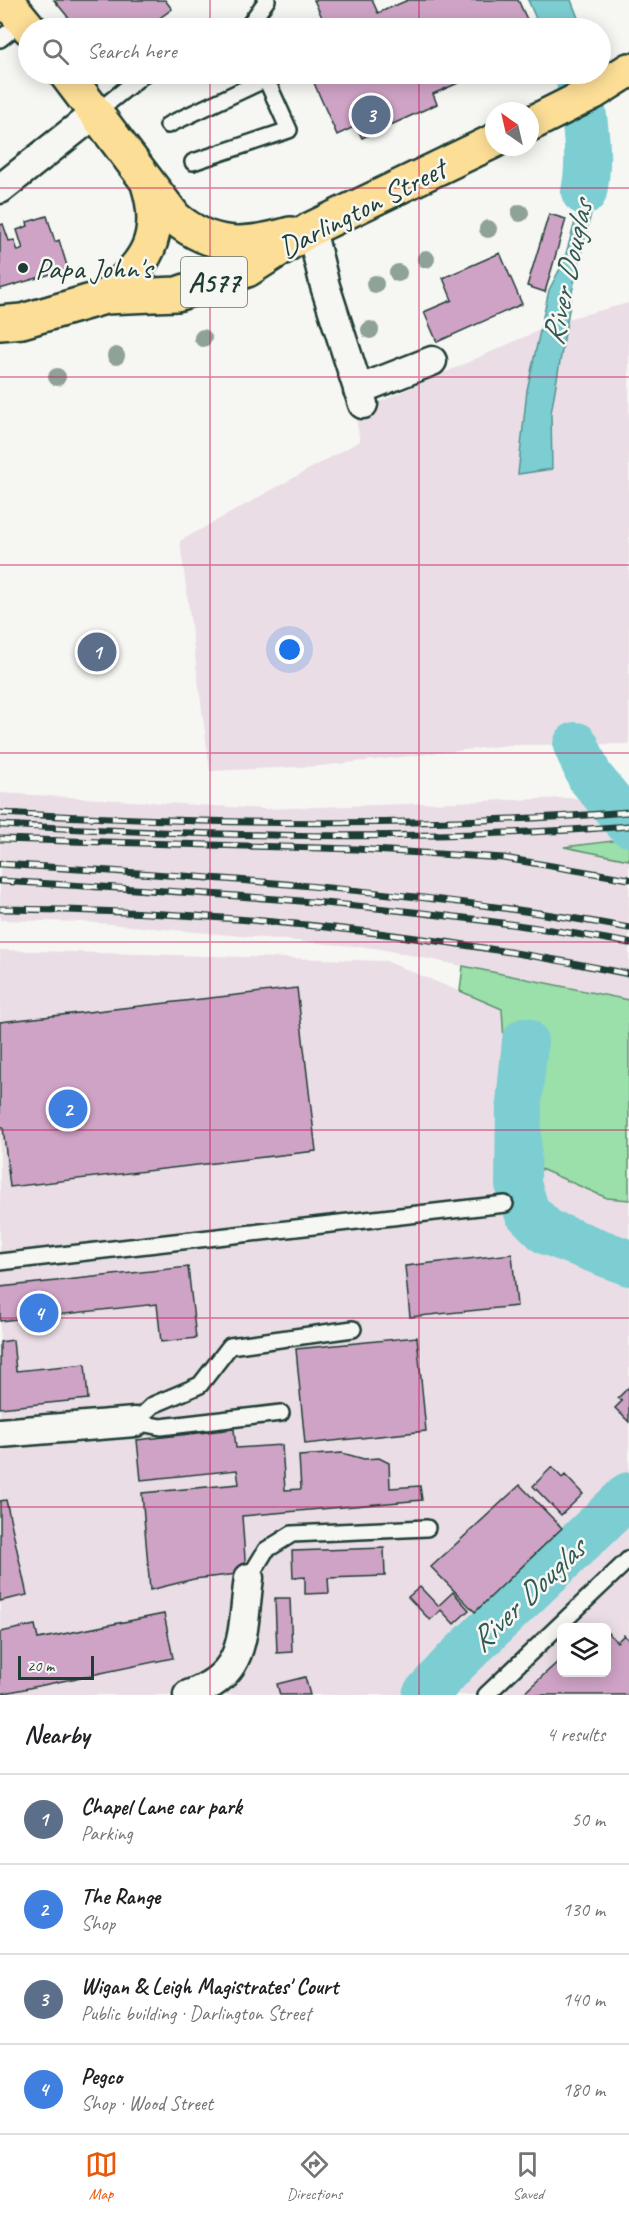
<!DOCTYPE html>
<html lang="en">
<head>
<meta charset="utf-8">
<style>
  :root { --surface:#fff; --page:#f6f6f6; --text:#202124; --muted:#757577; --line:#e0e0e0; --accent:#ea580c }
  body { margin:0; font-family:Caveat,sans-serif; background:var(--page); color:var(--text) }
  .controls { position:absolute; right:18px; bottom:18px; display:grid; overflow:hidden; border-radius:9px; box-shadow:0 3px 15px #0003 }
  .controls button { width:54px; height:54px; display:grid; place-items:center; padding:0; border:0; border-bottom:2px solid var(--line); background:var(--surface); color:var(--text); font:30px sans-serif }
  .compass { position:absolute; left:485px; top:102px; width:54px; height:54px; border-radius:50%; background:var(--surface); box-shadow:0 3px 15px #0003; rotate:326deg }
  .scale { position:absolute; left:18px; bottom:15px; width:76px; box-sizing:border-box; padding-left:6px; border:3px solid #1f3d34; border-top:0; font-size:16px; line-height:21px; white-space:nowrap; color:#1f3d34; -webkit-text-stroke:4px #f6f6f2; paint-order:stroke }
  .you { position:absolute; left:290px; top:650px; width:21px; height:21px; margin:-15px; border:4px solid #fff; border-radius:50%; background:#1a73e8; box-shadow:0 0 0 9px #1a73e833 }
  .badge { display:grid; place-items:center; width:39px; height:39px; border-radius:50%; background:var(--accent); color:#fff; font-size:20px; font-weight:700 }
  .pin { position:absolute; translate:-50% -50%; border:3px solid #fff; box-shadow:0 2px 6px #0006 }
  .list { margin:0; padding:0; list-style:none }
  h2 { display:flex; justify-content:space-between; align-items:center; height:78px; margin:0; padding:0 24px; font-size:26px }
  h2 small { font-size:20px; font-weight:400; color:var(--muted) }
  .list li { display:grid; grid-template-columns:39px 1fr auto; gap:18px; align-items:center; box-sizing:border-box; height:90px; padding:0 24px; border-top:2px solid var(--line) }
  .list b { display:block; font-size:22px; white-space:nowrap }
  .list p { margin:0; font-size:20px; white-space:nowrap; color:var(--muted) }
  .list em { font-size:20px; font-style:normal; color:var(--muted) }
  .icon { flex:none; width:33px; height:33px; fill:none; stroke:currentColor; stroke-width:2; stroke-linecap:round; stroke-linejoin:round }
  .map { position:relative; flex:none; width:629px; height:1695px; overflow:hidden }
  .search { position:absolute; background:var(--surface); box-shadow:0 3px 15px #0003; left:18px; right:18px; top:18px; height:66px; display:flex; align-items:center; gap:15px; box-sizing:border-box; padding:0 21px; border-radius:33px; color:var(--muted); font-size:22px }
  .sheet { height:438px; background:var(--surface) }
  nav { display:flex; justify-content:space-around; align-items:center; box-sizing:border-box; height:84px; border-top:2px solid var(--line); background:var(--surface); font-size:16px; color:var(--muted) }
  nav a { display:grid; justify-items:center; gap:3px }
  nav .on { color:var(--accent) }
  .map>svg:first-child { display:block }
  .built { fill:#eadde5; fill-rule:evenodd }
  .green { fill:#9bdfaa; stroke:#5d8e6f; stroke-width:1.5 }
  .water { fill:#7cced2; stroke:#579493; stroke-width:1.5 }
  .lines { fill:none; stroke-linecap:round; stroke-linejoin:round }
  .river { stroke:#7cced2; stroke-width:46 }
  .building { fill:#cfa3c6; stroke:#1f3d34; stroke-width:1.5 }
  .lane-casing { stroke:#1f3d34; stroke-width:20 }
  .street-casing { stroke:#1f3d34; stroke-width:33 }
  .highway-casing { stroke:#1f3d34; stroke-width:38 }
  .lane { stroke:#f6f6f2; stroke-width:15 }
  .street { stroke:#f6f6f2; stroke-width:28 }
  .highway { stroke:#fcde96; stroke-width:33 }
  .rail-casing { stroke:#1f3d34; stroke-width:7 }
  .rail { stroke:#f6f6f2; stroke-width:4.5; stroke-dasharray:14; stroke-linecap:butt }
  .tree { fill:#8ea297 }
  .grid { fill:none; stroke:#c2185b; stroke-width:1.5; stroke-opacity:0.55 }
  .poi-dot { fill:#1f3d34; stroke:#f6f6f2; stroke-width:2 }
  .labels { text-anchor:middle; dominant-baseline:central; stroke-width:5; stroke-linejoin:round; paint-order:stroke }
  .shield { fill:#f6f6f2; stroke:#60746d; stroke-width:1.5 }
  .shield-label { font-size:28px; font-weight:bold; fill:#1f3d34 }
  .street-label { font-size:30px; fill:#1f3d34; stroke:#f6f6f2 }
  .poi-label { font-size:30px; fill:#1f3d34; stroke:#f6f6f2; text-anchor:start }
  .water-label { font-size:32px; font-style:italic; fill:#325a54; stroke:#f6f6f2 }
</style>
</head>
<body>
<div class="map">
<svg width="629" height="1695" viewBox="0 0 629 1695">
  <rect width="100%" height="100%" fill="#f6f6f2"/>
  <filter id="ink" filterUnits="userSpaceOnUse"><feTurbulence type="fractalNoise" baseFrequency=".0167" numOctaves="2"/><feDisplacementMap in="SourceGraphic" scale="12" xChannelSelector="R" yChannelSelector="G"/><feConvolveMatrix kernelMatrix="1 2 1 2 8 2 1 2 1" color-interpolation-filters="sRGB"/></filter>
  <g filter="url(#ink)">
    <path class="built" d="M629 303V744L509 745 319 766 210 771 180 541 360 441 355 413 542 329 527 390 518 473 552 469 551 413 567 319Z
      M0 793 265 809 568 798 629 799V839L567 847 629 860V1000L375 948 87 922 0 920Z
      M0 950 386 961 502 1009 511 1156 607 1198 629 1200V1695H0ZM562 1628H606V1672H562Z"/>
    <path class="green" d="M629 839V860L564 847Z
      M463 966 629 1000V1200L607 1198 511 1156 502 1009 460 991Z"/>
    <path class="water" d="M528 0H571L582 28H540Z
      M593 124 597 172 592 209 573 287 551 413 552 469 518 474 527 390 549 290 564 261 577 215 569 136Z"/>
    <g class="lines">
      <path class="river" d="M578 74C583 112 592 153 584 192
        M576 745 590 777 629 824
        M525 1041 519 1103 518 1184 527 1212 547 1232 629 1263
        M425 1695 456 1661 629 1495"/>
    </g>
    <path class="building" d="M54 0H165L172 9 146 28H77Z
      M314 0H372L378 13 408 0H518L531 28H327Z
      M310 74H479L433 94 437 104 362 138 356 126 337 135Z
      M549 214 566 219 545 292 527 286Z
      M47 216 55 242 59 240 68 269 0 289V225L3 224 9 241 14 240 18 251 23 249 17 230 28 226 27 222Z
      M500 253 522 304 437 342 424 312 452 300 443 278Z
      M297 988 316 1151 10 1187 3 1127H0V1022Z
      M512 1254 517 1306 410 1317 405 1266Z
      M188 1267 196 1338 161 1342 157 1304 0 1321V1287Z
      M417 1337 426 1431 305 1444 296 1349Z
      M13 1340 16 1371 85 1364 88 1399 0 1408V1342Z
      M629 1387V1422L615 1408 622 1401 618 1398Z
      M234 1429 236 1448 282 1445 285 1490 301 1489 299 1456 342 1453 364 1459 379 1458 389 1463 390 1488 420 1486 422 1500 242 1516 246 1573 194 1579 150 1590 142 1493 239 1484 237 1470 141 1480 137 1440Z
      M552 1467 562 1478 565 1475 583 1494 561 1515 533 1486Z
      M520 1485 562 1528 475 1612 431 1567Z
      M6 1500 27 1595 0 1601V1501Z
      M384 1548 385 1576 328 1578 329 1593 305 1594V1577L293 1578 292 1551Z
      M420 1587 438 1606 453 1592 469 1610 454 1624 441 1610 430 1620 408 1597Z
      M275 1598H290L292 1652 277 1653Z
      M164 1614 173 1658 0 1694V1632L35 1625 38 1639Z
      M606 1631 617 1642 624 1635 629 1640V1695H522L562 1658V1672H606Z
      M305 1677 310 1695H280L277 1684Z"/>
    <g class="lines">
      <g class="lane-casing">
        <path id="lane" d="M247 28 267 0
          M0 39 23 21
          M97 112 144 74
          M168 125 266 79
          M193 162 289 130 266 79 261 74
          M0 1262 505 1204
          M135 1422 153 1405 200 1385 230 1346 353 1329
          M135 1422 161 1427 281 1413
          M249 1578 266 1550 292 1534 427 1528
          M486 1695 629 1559"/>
      </g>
      <g class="street-casing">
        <path id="street" d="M0 189 97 112
          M311 229 325 286 363 404
          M358 390 432 361
          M0 1433 135 1422
          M188 1695C249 1674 241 1633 249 1578"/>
      </g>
      <g class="highway-casing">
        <path id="highway" d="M6 0 29 28
          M66 74 175 218C212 249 245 247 290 234
          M530 124 594 92 629 70
          M105 297C145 265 165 238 148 184
          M0 323 22 321 105 297 177 294 247 270 311 229 494 141"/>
      </g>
      <use href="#lane" class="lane"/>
      <use href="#street" class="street"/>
      <use href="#highway" class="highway"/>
      <g class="rail-casing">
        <path id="rail" d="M0 813C209 824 420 828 629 812
          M0 825C210 836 419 842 629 826
          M0 839 356 849 504 858 629 879
          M0 864C211 877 421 890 629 928
          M0 881C211 893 421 905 629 943
          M0 909C211 910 423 932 629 974"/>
      </g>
      <use href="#rail" class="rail"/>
    </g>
    <g class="tree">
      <circle cx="520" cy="213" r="9"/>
      <circle cx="488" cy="229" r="9"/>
      <circle cx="426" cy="259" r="9"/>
      <circle cx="398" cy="273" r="9"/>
      <circle cx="375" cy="284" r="9"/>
      <circle cx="370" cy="330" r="9"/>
      <circle cx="203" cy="338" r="9"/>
      <circle cx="116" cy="356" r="9"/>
      <circle cx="57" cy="377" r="9"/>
    </g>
  </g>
  <path class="grid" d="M210 0V28M419 0V28M210 74V1695M419 74V1695M0 188H629M0 377H629M0 565H629M0 753H629M0 942H629M0 1130H629M0 1318H629M0 1507H629"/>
  <circle class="poi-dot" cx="23" cy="268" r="6"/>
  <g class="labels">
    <rect class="shield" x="181" y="257" width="66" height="50" rx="4.5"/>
    <g class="shield-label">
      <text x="214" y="282">A577</text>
    </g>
    <g class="street-label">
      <text transform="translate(362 208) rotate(-27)">Darlington Street</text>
    </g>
    <g class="poi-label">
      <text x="35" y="268">Papa John's</text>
    </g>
    <g class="water-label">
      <text transform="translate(567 273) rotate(-78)">River Douglas</text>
      <text transform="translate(527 1595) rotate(-44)">River Douglas</text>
    </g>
  </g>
</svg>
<div class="controls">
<button><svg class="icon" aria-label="layers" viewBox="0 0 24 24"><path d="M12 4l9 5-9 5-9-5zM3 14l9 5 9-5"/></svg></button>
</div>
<svg class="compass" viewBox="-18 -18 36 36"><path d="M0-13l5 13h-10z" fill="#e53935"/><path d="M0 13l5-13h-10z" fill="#757577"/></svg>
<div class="scale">20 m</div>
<div class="you"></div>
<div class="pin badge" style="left:97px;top:652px;background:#5c6f8a">1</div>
<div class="pin badge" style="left:68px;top:1109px;background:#3f7fe0">2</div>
<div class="pin badge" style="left:371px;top:115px;background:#5c6f8a">3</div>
<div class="pin badge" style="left:39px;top:1313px;background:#3f7fe0">4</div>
<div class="search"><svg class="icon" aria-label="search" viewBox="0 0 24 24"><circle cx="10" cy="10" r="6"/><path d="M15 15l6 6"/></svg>Search here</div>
</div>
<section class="sheet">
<h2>Nearby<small>4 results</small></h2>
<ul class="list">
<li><span class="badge" style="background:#5c6f8a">1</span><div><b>Chapel Lane car park</b><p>Parking</p></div><em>50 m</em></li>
<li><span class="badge" style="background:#3f7fe0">2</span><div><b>The Range</b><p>Shop</p></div><em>130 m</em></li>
<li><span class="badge" style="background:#5c6f8a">3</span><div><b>Wigan &amp; Leigh Magistrates' Court</b><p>Public building · Darlington Street</p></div><em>140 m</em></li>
<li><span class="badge" style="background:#3f7fe0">4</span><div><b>Pegco</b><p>Shop · Wood Street</p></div><em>180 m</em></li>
</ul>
</section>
<nav>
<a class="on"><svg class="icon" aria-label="map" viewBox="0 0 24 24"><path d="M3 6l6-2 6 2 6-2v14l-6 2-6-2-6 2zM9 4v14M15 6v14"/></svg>Map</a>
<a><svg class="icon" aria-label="directions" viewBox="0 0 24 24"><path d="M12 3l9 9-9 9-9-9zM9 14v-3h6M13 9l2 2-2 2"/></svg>Directions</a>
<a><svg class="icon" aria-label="saved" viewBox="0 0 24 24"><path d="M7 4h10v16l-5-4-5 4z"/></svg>Saved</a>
</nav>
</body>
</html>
